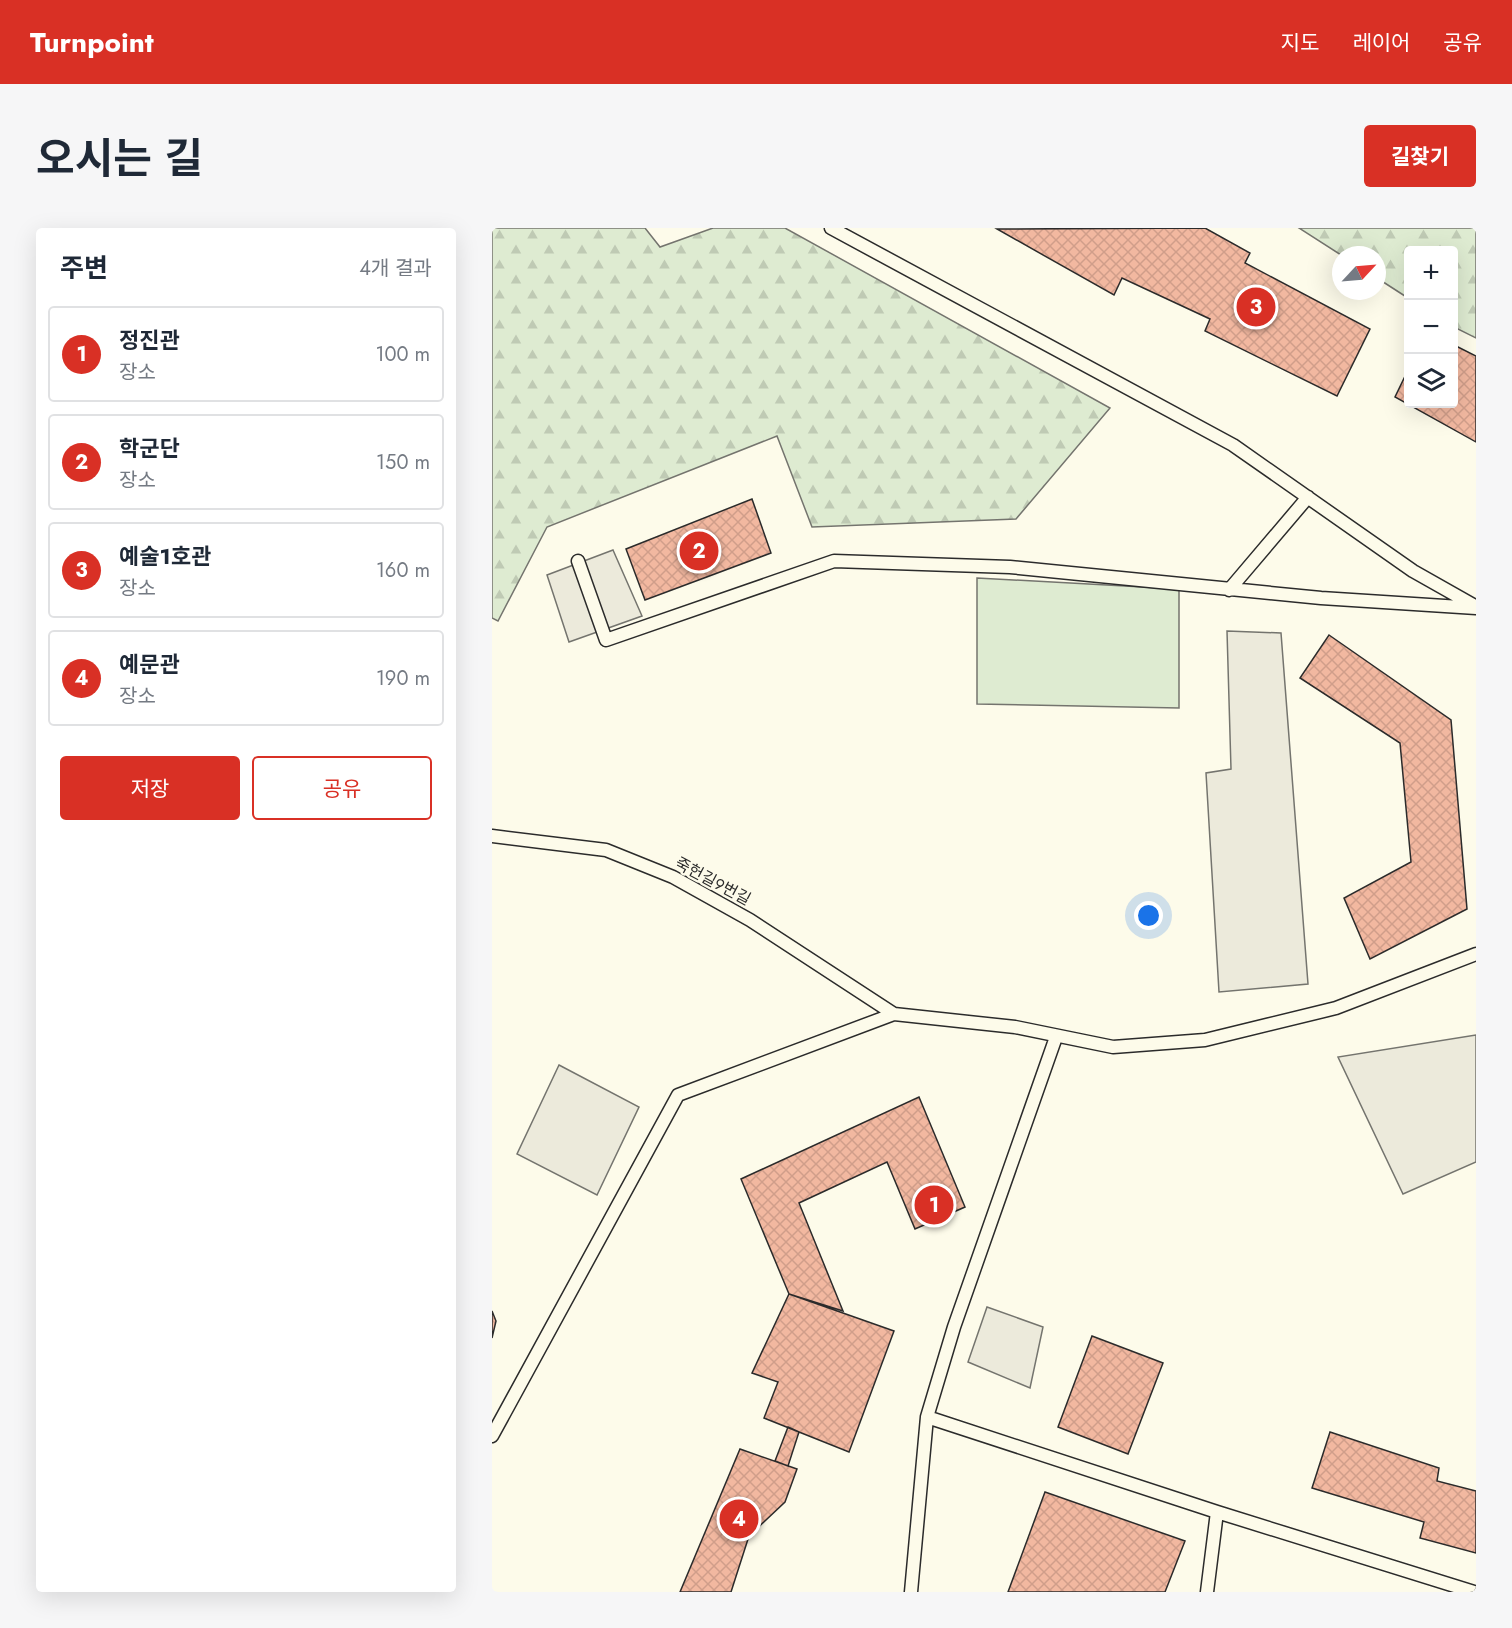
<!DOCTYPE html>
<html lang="ko">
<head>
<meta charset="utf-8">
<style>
  :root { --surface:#fff; --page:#f6f6f7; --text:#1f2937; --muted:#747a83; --line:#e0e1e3; --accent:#d93025 }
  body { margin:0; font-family:Jost,"Noto Sans KR",sans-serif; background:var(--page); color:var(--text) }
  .controls { position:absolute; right:18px; top:18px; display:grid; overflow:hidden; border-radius:6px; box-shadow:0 6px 24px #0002 }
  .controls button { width:54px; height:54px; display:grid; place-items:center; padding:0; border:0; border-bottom:2px solid var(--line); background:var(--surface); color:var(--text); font:30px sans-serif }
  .compass { position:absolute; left:840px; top:18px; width:54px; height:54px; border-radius:50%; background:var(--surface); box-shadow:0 6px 24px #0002; rotate:64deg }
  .you { position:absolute; left:657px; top:688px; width:21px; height:21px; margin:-15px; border:4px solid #fff; border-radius:50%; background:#1a73e8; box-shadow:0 0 0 9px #1a73e833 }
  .badge { display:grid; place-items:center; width:39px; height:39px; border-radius:50%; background:var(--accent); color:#fff; font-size:20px; font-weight:700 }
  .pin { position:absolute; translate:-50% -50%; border:3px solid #fff; box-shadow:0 2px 6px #0006 }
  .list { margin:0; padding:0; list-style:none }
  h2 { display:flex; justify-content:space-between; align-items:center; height:78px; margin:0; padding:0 24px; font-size:26px }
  h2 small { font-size:20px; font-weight:400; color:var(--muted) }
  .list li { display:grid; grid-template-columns:39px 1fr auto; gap:18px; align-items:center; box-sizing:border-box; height:96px; margin:0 12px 12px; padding:0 12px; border:2px solid var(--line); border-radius:6px }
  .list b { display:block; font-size:22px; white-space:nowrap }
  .list p { margin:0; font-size:20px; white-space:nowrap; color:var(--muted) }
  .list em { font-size:20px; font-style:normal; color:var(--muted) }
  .actions { display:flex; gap:12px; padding:18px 24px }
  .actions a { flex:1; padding:14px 0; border:2px solid var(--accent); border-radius:6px; text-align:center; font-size:21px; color:var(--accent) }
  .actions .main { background:var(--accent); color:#fff }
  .icon { flex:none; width:33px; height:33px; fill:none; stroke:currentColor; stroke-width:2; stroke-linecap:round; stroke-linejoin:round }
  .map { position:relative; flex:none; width:984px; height:1364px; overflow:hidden; border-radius:6px }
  header { display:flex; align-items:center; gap:36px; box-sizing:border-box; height:84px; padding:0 30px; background:var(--accent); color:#fff }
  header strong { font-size:28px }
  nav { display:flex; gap:33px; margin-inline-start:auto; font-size:21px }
  .intro { display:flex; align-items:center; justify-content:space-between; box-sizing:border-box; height:144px; padding:0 36px }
  h1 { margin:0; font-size:42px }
  .button { padding:15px 27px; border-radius:6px; background:var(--accent); color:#fff; font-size:21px; font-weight:700 }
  main { display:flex; gap:36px; padding:0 36px }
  aside { flex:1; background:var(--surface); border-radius:6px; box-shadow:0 6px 24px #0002 }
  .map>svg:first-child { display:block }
  .forest { fill:url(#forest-firs); stroke:#74746e; stroke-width:1.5 }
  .green { fill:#deebd1; stroke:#74746e; stroke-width:1.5 }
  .parking { fill:#eceadb; stroke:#74746e; stroke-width:1.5 }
  .building { fill:url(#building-cross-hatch); stroke:#2b2b2b; stroke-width:1.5 }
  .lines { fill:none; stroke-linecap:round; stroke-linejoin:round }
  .lane-casing { stroke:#2b2b2b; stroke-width:15 }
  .lane { stroke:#fdfbea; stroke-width:12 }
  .labels { text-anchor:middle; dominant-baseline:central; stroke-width:4.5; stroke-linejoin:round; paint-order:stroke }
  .street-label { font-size:16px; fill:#2b2b2b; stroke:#fdfbea }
</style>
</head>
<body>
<header>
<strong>Turnpoint</strong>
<nav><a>지도</a><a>레이어</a><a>공유</a></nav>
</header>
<div class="intro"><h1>오시는 길</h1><a class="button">길찾기</a></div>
<main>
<aside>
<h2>주변<small>4개 결과</small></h2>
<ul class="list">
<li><span class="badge">1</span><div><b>정진관</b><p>장소</p></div><em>100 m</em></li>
<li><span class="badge">2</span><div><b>학군단</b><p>장소</p></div><em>150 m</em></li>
<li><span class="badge">3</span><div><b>예술1호관</b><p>장소</p></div><em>160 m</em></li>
<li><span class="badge">4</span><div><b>예문관</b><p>장소</p></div><em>190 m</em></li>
</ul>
<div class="actions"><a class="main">저장</a><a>공유</a></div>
</aside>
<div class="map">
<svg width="984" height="1364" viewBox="0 0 984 1364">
  <defs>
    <pattern id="forest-firs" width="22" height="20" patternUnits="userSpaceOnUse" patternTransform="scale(1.5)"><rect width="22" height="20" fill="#deebd1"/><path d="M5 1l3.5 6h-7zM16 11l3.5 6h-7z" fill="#bfcab4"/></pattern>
    <pattern id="building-cross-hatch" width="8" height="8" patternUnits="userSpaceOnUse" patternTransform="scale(1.5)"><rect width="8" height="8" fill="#f2b8a0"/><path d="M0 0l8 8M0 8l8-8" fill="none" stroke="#d09e8a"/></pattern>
  </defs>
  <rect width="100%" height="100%" fill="#fdfbea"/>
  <path class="forest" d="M0 0H153L168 19 221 0H293L618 180 524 291 320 299 285 208 55 299 6 393 0 390Z
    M807 0H984V110L962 99V22H916V70L885 50V27H849Z"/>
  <path class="green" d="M485 350 687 361V480L485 476Z"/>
  <path class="parking" d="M121 322 150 388 77 414 55 347Z
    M735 403 789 405 816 756 727 764 714 545 739 541Z
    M984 807V934L911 966 846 829Z
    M67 837 147 879 105 967 25 926Z
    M495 1079 551 1099 538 1160 476 1134Z"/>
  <path class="building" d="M713 0 758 25 753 35 878 101 845 168 713 103 718 91 630 50 622 67 505 1Z
    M962 117 984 128V214L903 169 916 142V176H962Z
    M260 271 279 325 153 372 134 321Z
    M837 407 959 492 975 681 878 731 852 670 919 634 908 515 808 450Z
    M427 869 473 979 423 1001 395 934 307 975 351 1083 297 1066 249 951Z
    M297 1066 402 1103 357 1224 272 1190 286 1154 260 1145Z
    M0 1083 4 1093 0 1110Z
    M600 1108 671 1135 636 1226 566 1199Z
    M296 1199 307 1204 296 1238 283 1233Z
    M838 1204 947 1240 945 1253 984 1263V1325L928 1310 932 1294 820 1260Z
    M248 1221 305 1241 293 1274 257 1308 239 1364H188Z
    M553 1264 693 1313 673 1364H516Z"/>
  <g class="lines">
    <g class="lane-casing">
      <path id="lane" d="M339 0 741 217 921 343 983 378
        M86 333 114 412 342 333 518 339 829 370 984 380
        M737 362 816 269
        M0 608 114 622 181 649 258 692 402 786
        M435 1189 725 1284 982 1364
        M0 1208 186 867 402 786 523 799 621 819 713 812 844 780 984 726
        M419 1364 435 1189 462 1099 564 809
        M715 1364 725 1284"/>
    </g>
    <use href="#lane" class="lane"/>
  </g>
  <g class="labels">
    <g class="street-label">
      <text transform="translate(221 653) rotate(28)">죽헌길9번길</text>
    </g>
  </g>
</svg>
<div class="controls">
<button>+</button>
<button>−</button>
<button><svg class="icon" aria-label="layers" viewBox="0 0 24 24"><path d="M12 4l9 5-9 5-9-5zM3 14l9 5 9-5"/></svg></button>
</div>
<svg class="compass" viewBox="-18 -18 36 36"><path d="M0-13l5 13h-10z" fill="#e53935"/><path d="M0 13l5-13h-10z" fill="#747a83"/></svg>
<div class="you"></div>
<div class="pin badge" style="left:442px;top:977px">1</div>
<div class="pin badge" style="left:207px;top:323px">2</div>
<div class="pin badge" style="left:764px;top:79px">3</div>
<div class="pin badge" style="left:247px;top:1291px">4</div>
</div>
</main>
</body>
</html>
